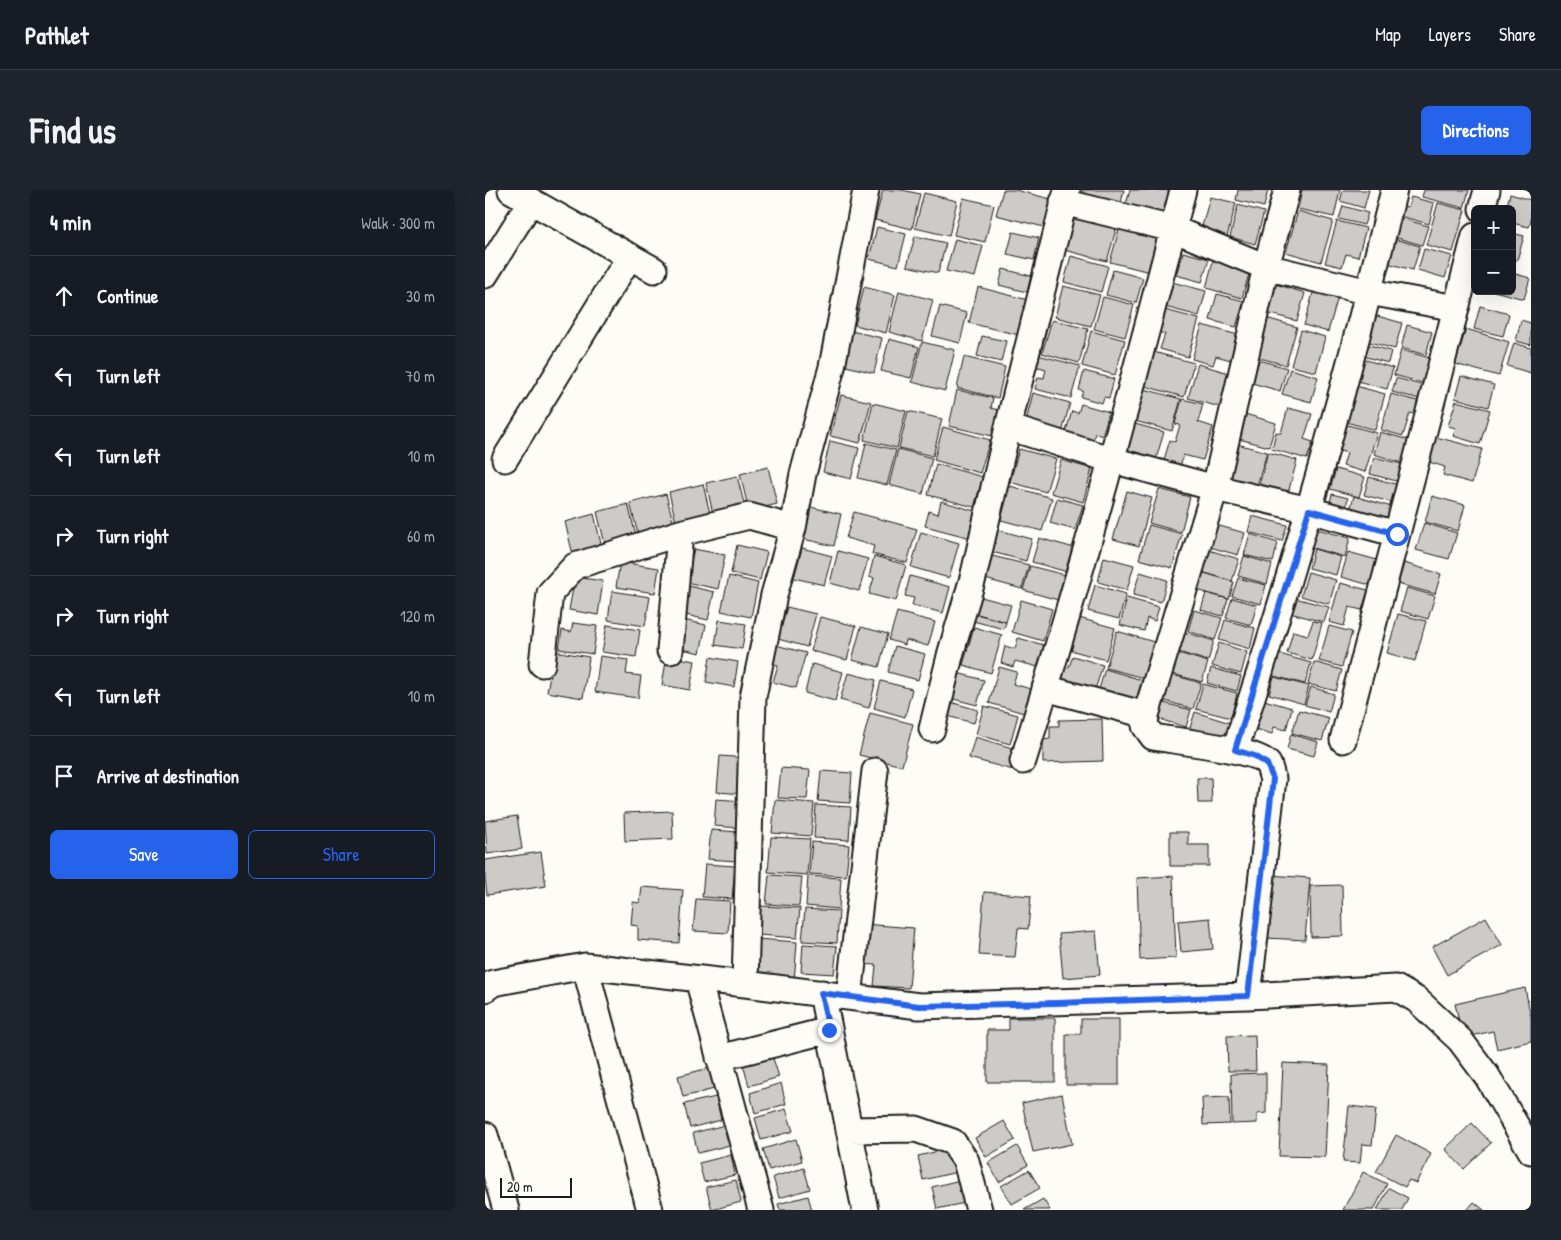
<!DOCTYPE html>
<html lang="en">
<head>
<meta charset="utf-8">
<style>
  :root { --surface:#171b24; --page:#20242c; --text:#f1f3f6; --muted:#9ea1a6; --line:#363941; --accent:#2563eb }
  body { margin:0; font-family:"Patrick Hand",sans-serif; background:var(--page); color:var(--text) }
  .controls { position:absolute; right:15px; top:15px; display:grid; overflow:hidden; border-radius:8px; box-shadow:0 5px 20px #0002 }
  .controls button { width:45px; height:45px; display:grid; place-items:center; padding:0; border:0; border-bottom:1px solid var(--line); background:var(--surface); color:var(--text); font:25px sans-serif }
  .scale { position:absolute; left:15px; bottom:12px; width:72px; box-sizing:border-box; padding-left:5px; border:2px solid #1c1c1c; border-top:0; font-size:14px; line-height:18px; white-space:nowrap; color:#1c1c1c; -webkit-text-stroke:4px #fdfcf7; paint-order:stroke }
  .stop { position:absolute; width:15px; height:15px; margin:-11px; border:4px solid #2563eb; border-radius:50%; background:#fff }
  .stop.end { background:#2563eb; border-color:#fff; box-shadow:0 1px 5px #0008 }
  .list { margin:0; padding:0; list-style:none }
  h2 { display:flex; justify-content:space-between; align-items:center; height:65px; margin:0; padding:0 20px; font-size:21px }
  h2 small { font-size:16px; font-weight:400; color:var(--muted) }
  .list li { display:grid; grid-template-columns:32px 1fr auto; gap:15px; align-items:center; box-sizing:border-box; height:80px; padding:0 20px; border-top:1px solid var(--line) }
  .list b { display:block; font-size:19px; white-space:nowrap }
  .list em { font-size:16px; font-style:normal; color:var(--muted) }
  .actions { display:flex; gap:10px; padding:15px 20px }
  .actions a { flex:1; padding:11px 0; border:1px solid var(--accent); border-radius:8px; text-align:center; font-size:18px; color:var(--accent) }
  .actions .main { background:var(--accent); color:#fff }
  .icon { flex:none; width:28px; height:28px; fill:none; stroke:currentColor; stroke-width:2; stroke-linecap:round; stroke-linejoin:round }
  .map { position:relative; flex:none; width:1046px; height:1020px; overflow:hidden; border-radius:8px }
  header { display:flex; align-items:center; gap:30px; box-sizing:border-box; height:70px; padding:0 25px; background:var(--surface); border-bottom:1px solid var(--line) }
  header strong { font-size:24px }
  nav { display:flex; gap:28px; margin-inline-start:auto; font-size:18px }
  .intro { display:flex; align-items:center; justify-content:space-between; box-sizing:border-box; height:120px; padding:0 30px }
  h1 { margin:0; font-size:35px }
  .button { padding:12px 22px; border-radius:8px; background:var(--accent); color:#fff; font-size:18px; font-weight:700 }
  main { display:flex; gap:30px; padding:0 30px }
  aside { flex:1; background:var(--surface); border-radius:8px; box-shadow:0 5px 20px #0002 }
  .map>svg:first-child { display:block }
  .building { fill:#cccbc8; stroke:#1c1c1c }
  .lines { fill:none; stroke-linecap:round; stroke-linejoin:round }
  .street-casing { stroke:#1c1c1c; stroke-width:29 }
  .street { stroke:#fdfcf7; stroke-width:25 }
  .route { stroke:#2563eb; stroke-width:6 }
</style>
</head>
<body>
<header>
<strong>Pathlet</strong>
<nav><a>Map</a><a>Layers</a><a>Share</a></nav>
</header>
<div class="intro"><h1>Find us</h1><a class="button">Directions</a></div>
<main>
<aside>
<h2>4 min<small>Walk · 300 m</small></h2>
<ul class="list">
<li><svg class="icon" aria-label="ahead" viewBox="0 0 24 24"><path d="M12 20V5M6 11l6-6 6 6"/></svg><div><b>Continue</b></div><em>30 m</em></li>
<li><svg class="icon" aria-label="left" viewBox="0 0 24 24"><path d="M17 20v-9H6M10 6l-5 5 5 5"/></svg><div><b>Turn left</b></div><em>70 m</em></li>
<li><svg class="icon" aria-label="left" viewBox="0 0 24 24"><path d="M17 20v-9H6M10 6l-5 5 5 5"/></svg><div><b>Turn left</b></div><em>10 m</em></li>
<li><svg class="icon" aria-label="right" viewBox="0 0 24 24"><path d="M7 20v-9h11M14 6l5 5-5 5"/></svg><div><b>Turn right</b></div><em>60 m</em></li>
<li><svg class="icon" aria-label="right" viewBox="0 0 24 24"><path d="M7 20v-9h11M14 6l5 5-5 5"/></svg><div><b>Turn right</b></div><em>120 m</em></li>
<li><svg class="icon" aria-label="left" viewBox="0 0 24 24"><path d="M17 20v-9H6M10 6l-5 5 5 5"/></svg><div><b>Turn left</b></div><em>10 m</em></li>
<li><svg class="icon" aria-label="arrive" viewBox="0 0 24 24"><path d="M6 21V4h12l-3 4 3 4H6"/></svg><div><b>Arrive at destination</b></div></li>
</ul>
<div class="actions"><a class="main">Save</a><a>Share</a></div>
</aside>
<div class="map">
<svg width="1046" height="1020" viewBox="0 0 1046 1020">
  <rect width="100%" height="100%" fill="#fdfcf7"/>
  <filter id="ink" filterUnits="userSpaceOnUse"><feTurbulence type="fractalNoise" baseFrequency=".02" numOctaves="2"/><feDisplacementMap in="SourceGraphic" scale="10" xChannelSelector="R" yChannelSelector="G"/><feConvolveMatrix kernelMatrix="1 2 1 2 8 2 1 2 1" color-interpolation-filters="sRGB"/></filter>
  <g filter="url(#ink)">
    <path class="building" d="M398 0H417L435 4 427 39 390 30Z
      M518 0H530L566 9 559 37 511 25Z
      M598 0H639L636 13 597 4Z
      M645 0H684L677 27 640 18Z
      M753 0H783L779 17 751 10Z
      M817 0H855L849 27 813 19Z
      M858 0H884L879 18 855 11Z
      M939 0H984L979 18 937 7Z
      M439 3 472 11 464 46 430 38Z
      M1025 4 1046 10V31L1044 37 1027 33V19H1021Z
      M725 7 751 13 742 47 716 40Z
      M926 7 949 13 944 34 907 24 910 14 923 17Z
      M478 8 509 15 500 52 469 45Z
      M953 13 980 20 968 62 941 55Z
      M753 15 779 22 770 54 745 47Z
      M858 16 883 23 879 35 854 29Z
      M813 21 848 31 836 72 801 62Z
      M589 24 632 36 622 71 579 60Z
      M907 26 943 36 937 55 902 45Z
      M852 31 881 38 873 67 861 64 857 77 840 73Z
      M635 36 678 48 669 83 625 72Z
      M392 37 421 44 413 76 384 69Z
      M528 42 554 48 549 70 522 64Z
      M1027 43 1039 46 1032 70 1027 69Z
      M430 46 461 53 453 83 422 76Z
      M470 49 498 56 490 87 461 81Z
      M909 49 935 56 928 80 902 73Z
      M939 59 967 66 960 88 933 80Z
      M698 62 724 69 717 92 691 85Z
      M586 66 623 76 616 102 579 92Z
      M729 67 766 77 757 108 721 98Z
      M518 79 546 86 542 102 514 95Z
      M628 80 658 88 651 113 621 105Z
      M1027 83 1045 88 1039 109 1009 101H1027Z
      M687 92 721 101 714 126 680 117Z
      M790 94 820 103 812 131 782 123Z
      M578 96 615 105 606 136 570 127Z
      M830 96 854 103 843 142 819 135Z
      M379 97 410 105 401 143 370 135Z
      M493 97 543 110 534 145 484 133Z
      M414 101 448 110 437 151 404 142Z
      M732 104 759 111 751 137 725 130Z
      M618 107 649 115 640 147 609 139Z
      M455 116 482 123 475 153 447 146Z
      M995 116 1024 124 1018 146 989 139Z
      M680 120 714 129 703 167 675 159 680 144 673 142Z
      M889 125 917 133 910 159 881 151Z
      M781 128 812 137 801 175 771 167Z
      M567 130 603 139 594 173 557 163Z
      M1036 130 1046 133V155L1031 151Z
      M717 135 753 145 746 170 731 166 728 175 707 169Z
      M922 135 947 142 941 165 916 158Z
      M981 139 1024 152 1014 186 970 174Z
      M362 140 397 148 389 183 353 174Z
      M816 140 840 147 831 182 806 176Z
      M606 141 640 150 630 185 597 176Z
      M497 146 521 151 516 172 492 166Z
      M404 149 434 157 426 188 396 181Z
      M437 152 470 160 460 201 427 192Z
      M1029 153 1046 158V183L1022 176Z
      M881 154 906 161 903 173 878 166Z
      M916 160 949 169 941 194 909 185Z
      M665 161 709 173 699 207 656 195Z
      M553 165 595 176 586 208 550 199 553 187 559 188 561 179 550 176Z
      M479 167 520 177 513 208 472 198Z
      M871 167 908 178 902 199 865 189Z
      M774 170 802 178 795 201 767 193Z
      M713 174 747 184 738 218 703 208Z
      M805 179 833 187 826 212 797 204Z
      M599 181 629 189 624 208 619 207 617 213 596 207 598 201 594 200Z
      M976 186 1009 195 1003 217 970 208Z
      M911 188 943 197 939 210 907 202Z
      M871 196 900 204 890 240 861 232Z
      M655 198 696 209 687 241 646 230Z
      M472 200 508 208 506 218 522 222 516 248 464 236Z
      M548 203 585 213 575 250 541 231Z
      M906 204 936 212 933 225 925 223 918 246 896 240Z
      M356 205 386 212 375 253 345 246Z
      M697 209 718 214 713 232 728 237 718 270 698 265 694 281 677 276 685 250 690 252 695 235 690 234Z
      M971 211 1005 220 995 254 968 246 971 238 963 236Z
      M388 213 421 221 412 258 379 250Z
      M596 214 624 222 617 246 610 243 607 256 579 248 587 221 593 223Z
      M803 218 827 224 819 249 828 252 822 269 787 259 791 242 796 243Z
      M423 221 457 229 448 266 414 258Z
      M760 224 791 233 784 257 754 249Z
      M650 234 679 242 671 269 642 261Z
      M859 234 892 243 880 282 858 276 862 263 852 260Z
      M458 237 505 250 495 283 449 270Z
      M895 242 924 250 917 273 889 264Z
      M951 247 997 259 987 293 958 285 960 277 944 272Z
      M345 251 374 258 366 289 338 282Z
      M381 253 411 260 402 295 373 288Z
      M748 253 782 262 771 299 738 290Z
      M413 259 447 268 438 304 404 295Z
      M534 259 571 269 561 302 525 292Z
      M783 262 812 270 802 307 773 299Z
      M889 267 920 275 915 292 885 284Z
      M576 270 607 279 598 312 566 303Z
      M451 274 498 287 489 317 443 305Z
      M283 277 292 314 264 321 255 284Z
      M851 279 880 287 874 307 845 299Z
      M252 286 261 321 229 328 221 293Z
      M884 287 918 296 913 314 879 305Z
      M218 294 226 328 192 337 184 302Z
      M525 296 567 308 557 341 516 330Z
      M674 299 705 307 696 342 664 333Z
      M642 301 667 308 654 356 628 349Z
      M181 304 190 339 154 348 145 313Z
      M847 304 863 308 859 324 843 320Z
      M869 306 910 318 905 338 863 327Z
      M947 306 980 315 973 341 940 332Z
      M572 308 598 315 590 340 565 333Z
      M456 311 493 322 486 348 440 336 444 321 453 324Z
      M143 314 152 350 121 358 112 322Z
      M321 316 356 324 349 356 314 348Z
      M369 322 432 339 422 373 387 364 389 356 361 348Z
      M109 324 117 358 88 365 80 332Z
      M767 326 802 335 797 351 763 342Z
      M939 333 972 343 964 369 931 360Z
      M664 335 697 344 687 378 654 369Z
      M731 335 760 343 753 365 725 357Z
      M825 337 865 348 860 367 820 356Z
      M513 340 547 349 541 371 507 362Z
      M436 342 474 353 464 388 426 377Z
      M765 344 793 353 788 372 759 365Z
      M554 348 593 359 586 383 547 372Z
      M252 355 282 362 275 390 246 383Z
      M317 358 347 366 339 395 309 388Z
      M209 359 240 365 233 399 201 392Z
      M720 359 754 369 747 391 713 381Z
      M829 359 856 367 851 385 824 378Z
      M353 361 383 369 374 401 345 393Z
      M863 362 892 370 885 395 856 387Z
      M389 366 421 375 411 411 384 404 389 388 384 387Z
      M507 366 544 375 537 399 500 389Z
      M759 366 787 374 782 394 753 386Z
      M619 367 649 375 642 400 613 392Z
      M135 372 174 378 170 403 131 397Z
      M919 373 956 384 950 404 913 394Z
      M545 376 580 385 573 410 538 400Z
      M713 381 749 392 744 409 708 399Z
      M655 382 682 390 676 412 648 405Z
      M823 382 851 390 844 414 816 406Z
      M244 386 273 393 266 427 236 421Z
      M425 386 465 397 458 423 427 415 429 408 420 406Z
      M90 387 118 391 113 425 84 420Z
      M753 388 781 395 776 414 747 406Z
      M855 393 883 400 877 420 864 417 859 436 844 432Z
      M199 395 229 402 223 430 192 423Z
      M610 395 641 404 634 429 603 421Z
      M922 398 950 406 943 429 915 421Z
      M127 401 165 407 160 436 123 430Z
      M721 403 743 409 738 426 716 420Z
      M489 405 526 415 521 432 484 422Z
      M806 407 844 417 839 432 801 422Z
      M642 408 674 417 670 431 662 428 659 441 635 435Z
      M747 408 772 415 766 435 741 428Z
      M536 410 567 419 558 451 527 442Z
      M302 417 331 424 322 457 293 449Z
      M709 420 737 428 730 450 703 441Z
      M412 422 450 432 443 456 421 450 420 455 404 450Z
      M489 423 521 432 519 439 488 431Z
      M913 424 941 431 930 471 902 463Z
      M335 427 371 436 362 470 326 461Z
      M594 428 630 438 621 470 585 460Z
      M194 429 221 435 215 463 188 457Z
      M234 430 261 434 257 459 230 455Z
      M740 430 770 438 765 459 734 450Z
      M828 431 837 433 827 470 802 463 808 441 823 445Z
      M88 433 112 436 108 464 74 459 77 440 86 442Z
      M122 435 155 440 151 467 117 462Z
      M844 436 867 442 857 477 834 471Z
      M376 437 403 444 394 477 367 470Z
      M489 437 517 445 506 483 478 475Z
      M632 441 669 452 659 488 621 478Z
      M696 441 729 451 723 471 690 461Z
      M533 448 559 455 553 477 530 471 528 477 516 473 520 456 530 459Z
      M734 453 762 462 756 484 727 476Z
      M287 454 321 463 311 498 288 492 293 475 282 472Z
      M410 456 440 464 433 490 403 482Z
      M69 461 104 467 98 508 62 502Z
      M690 462 723 472 717 492 684 483Z
      M791 463 826 473 820 494 785 485Z
      M115 466 143 470 141 484 156 486 153 508 110 502Z
      M182 466 210 471 205 500 177 495Z
      M588 466 618 475 607 509 570 497 577 475 584 477Z
      M225 467 253 472 249 497 221 492Z
      M829 472 857 480 851 501 823 494Z
      M327 474 358 482 350 511 320 503Z
      M514 477 532 482 528 494 546 499 539 523 504 513Z
      M726 478 756 486 752 501 722 493Z
      M620 479 657 490 649 517 612 506Z
      M363 483 391 490 384 518 355 510Z
      M472 483 499 490 492 515 465 508Z
      M684 484 716 493 708 519 677 510Z
      M789 487 824 496 819 514 784 504Z
      M396 491 427 499 420 527 389 518Z
      M718 494 752 503 746 528 711 519Z
      M826 497 849 504 844 522 820 515Z
      M779 510 807 518 801 540 789 537 787 544 770 539Z
      M462 511 493 520 489 533 458 525Z
      M675 512 706 520 701 537 670 528Z
      M499 516 533 525 525 554 491 544Z
      M814 520 844 528 837 551 807 543Z
      M710 522 745 533 740 549 705 538Z
      M385 523 428 534 417 576 374 565Z
      M617 529 618 571 558 573V550L565 549V536H574V530Z
      M806 544 833 552 829 566 802 559Z
      M490 547 534 560 528 580 484 568Z
      M235 566 262 568 259 604 232 602Z
      M296 578 325 580 322 609 293 608Z
      M336 581 367 583 365 613 333 611Z
      M712 588H726L727 613H713Z
      M231 609 258 611 256 638 229 636Z
      M290 610 329 613 326 646 287 643Z
      M331 615 366 617 364 650 329 648Z
      M187 621 188 649 140 651 139 623Z
      M32 626 37 659 2 664 0 631Z
      M226 640 254 642 252 671 223 669Z
      M685 642H703V655H724V676H685Z
      M286 647 325 649 322 685 283 682Z
      M327 652 364 655 361 686 324 684Z
      M56 662 61 696 2 705 0 688V670Z
      M220 674 250 676 247 709 217 707Z
      M284 685 317 687 314 716 281 714Z
      M785 685 825 688 820 750 780 748Z
      M323 686 356 688 354 719 321 716Z
      M688 686 691 768 655 770 652 688Z
      M857 695 858 746 826 747 825 696Z
      M157 697 198 700 194 753 153 750V736L146 735 148 712 155 713Z
      M499 702 546 706 543 739 533 738 530 767 494 765Z
      M211 709 245 711 243 743 208 741Z
      M276 716 315 718 312 748 274 745Z
      M320 719 354 721 352 753 317 751Z
      M1001 727 1017 755 962 785 947 757Z
      M725 728 728 759 696 762 693 731Z
      M378 734 429 738 424 798 389 796 391 775 374 774Z
      M611 741 615 785 578 788 574 744Z
      M272 749 312 752 309 793 269 790Z
      M318 754 352 756 349 784 316 782Z
      M1040 798 1046 827V851L1012 859 1008 841 978 848 970 814Z
      M524 828H570V892H502V840H524Z
      M596 829H634V895H581V844H596Z
      M770 845 771 881H743L742 846Z
      M286 862 294 887 264 896 257 871Z
      M798 873 844 875 840 967 794 966Z
      M224 878 229 899 198 907 193 886Z
      M781 883V923L772 924V933L747 934 746 884Z
      M296 893 301 914 270 923 265 903Z
      M577 904 587 954 548 962 537 913Z
      M231 907 236 930 205 938 199 914Z
      M744 907 745 934 718 935 717 908Z
      M864 916 891 919 887 955 877 954 875 973 858 972Z
      M301 919 308 941 276 950 270 928Z
      M519 931 530 950 501 967 490 948Z
      M987 933 1006 953 979 979 960 959Z
      M240 935 245 955 213 963 208 943Z
      M911 945 946 964 931 993 924 990 920 997 891 982Z
      M311 949 317 971 284 980 278 959Z
      M532 956 543 975 514 992 503 973Z
      M466 958 472 982 438 990 433 966Z
      M246 965 250 985 219 992 214 973Z
      M319 978 325 999 294 1008 288 987Z
      M544 980 555 998 527 1014 516 996Z
      M878 982 902 994 889 1020H858Z
      M479 989 484 1012 452 1019 447 997Z
      M251 990 256 1012 227 1020 221 997Z
      M904 998 923 1008 917 1020H892Z
      M323 1006 327 1020H295L293 1014Z
      M558 1009 565 1020H539Z
      M989 1012 999 1020H982Z"/>
    <g class="lines">
      <g class="street-casing">
        <path id="street" d="M26 0 169 80
          M578 12 688 39 781 77 884 102 971 118
          M997 19 1002 0
          M0 85 46 11
          M523 237 627 270 730 298 824 320 912 344
          M20 269 145 66
          M185 461 195 343
          M57 474 65 403 90 376 195 343 264 326 308 338
          M560 498 661 525
          M447 539 466 462 488 388 523 237 582 0
          M858 550 990 46
          M750 560C810 376 863 189 909 0
          M538 571C597 382 649 192 698 0
          M100 776 165 1020
          M213 789 276 1020
          M260 794 268 507 289 405 308 338 318 284 347 177 381 0
          M0 799 8 793 100 776 260 794 434 816 763 806 911 798 932 810 975 850 1002 886 1046 961
          M337 803 380 1020
          M763 806 788 589C786 585 785 577 783 574 771 559 690 551 668 547L660 536 661 525 730 298 781 77 802 0
          M364 807 390 581
          M234 868 344 840
          M364 940 431 939 468 952 481 971 494 1020
          M0 945 21 1020"/>
      </g>
      <use href="#street" class="street"/>
    </g>
  </g>
  <g class="lines" filter="url(#ink)">
    <path class="route" d="M344 840 336 803 434 816 572 813 763 806 788 589 782 574 770 566 750 560 824 320 912 344"/>
  </g>
</svg>
<div class="controls">
<button>+</button>
<button>−</button>
</div>
<div class="scale">20 m</div>
<div class="stop" style="left:912px;top:344px"></div>
<div class="stop end" style="left:344px;top:840px"></div>
</div>
</main>
</body>
</html>
